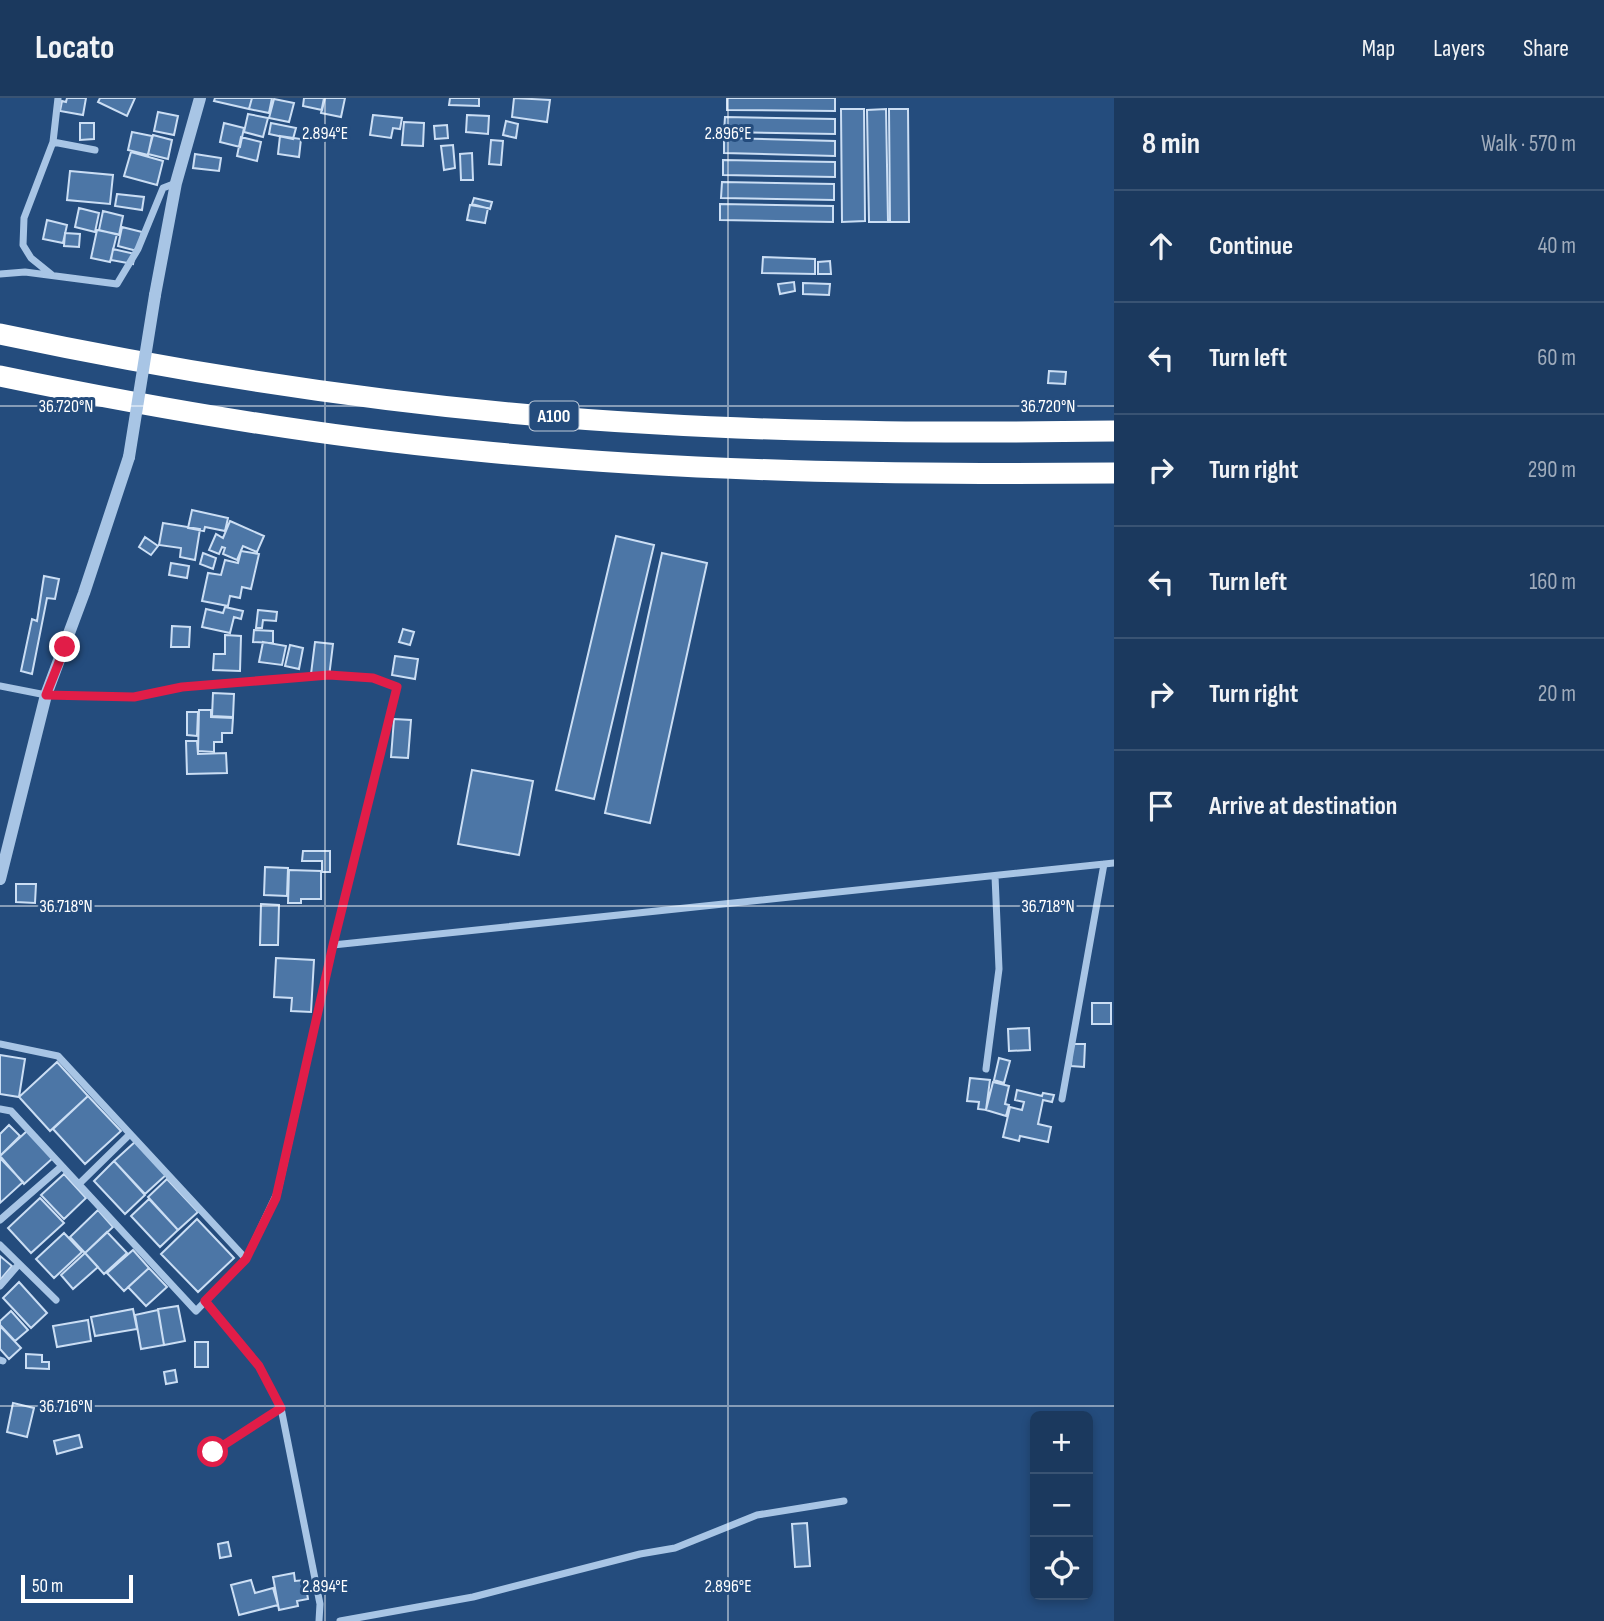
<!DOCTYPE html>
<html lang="en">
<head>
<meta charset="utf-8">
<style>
  :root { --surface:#1b395e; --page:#244064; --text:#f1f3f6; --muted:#a0acbc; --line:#395373 }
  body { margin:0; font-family:"Sofia Sans Condensed",sans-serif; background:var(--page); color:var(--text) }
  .controls { position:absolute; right:21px; bottom:21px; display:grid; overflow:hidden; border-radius:10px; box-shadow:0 4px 10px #0003 }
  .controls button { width:63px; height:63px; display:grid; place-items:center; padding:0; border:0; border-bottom:2px solid var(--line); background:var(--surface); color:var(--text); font:35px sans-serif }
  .scale { position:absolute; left:21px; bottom:18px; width:112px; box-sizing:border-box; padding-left:7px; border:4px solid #fff; border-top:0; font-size:19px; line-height:24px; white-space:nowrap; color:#fff; -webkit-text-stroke:5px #244c7d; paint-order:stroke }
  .stop { position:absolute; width:21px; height:21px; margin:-16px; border:5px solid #e11d48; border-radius:50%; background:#fff }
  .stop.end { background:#e11d48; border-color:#fff; box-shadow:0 2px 7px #0008 }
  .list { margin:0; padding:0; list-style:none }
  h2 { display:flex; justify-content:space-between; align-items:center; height:91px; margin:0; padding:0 28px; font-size:30px }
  h2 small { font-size:23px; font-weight:400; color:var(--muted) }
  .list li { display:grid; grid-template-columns:46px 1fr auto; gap:21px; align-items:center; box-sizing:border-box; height:112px; padding:0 28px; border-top:2px solid var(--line) }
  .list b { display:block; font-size:26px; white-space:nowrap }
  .list em { font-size:23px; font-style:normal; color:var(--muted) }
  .icon { flex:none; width:38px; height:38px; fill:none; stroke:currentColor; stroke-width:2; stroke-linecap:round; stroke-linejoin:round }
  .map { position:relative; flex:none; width:1114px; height:1523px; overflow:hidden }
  header { display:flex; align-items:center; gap:42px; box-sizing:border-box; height:98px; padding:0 35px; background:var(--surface); border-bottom:2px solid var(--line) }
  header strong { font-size:33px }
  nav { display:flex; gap:38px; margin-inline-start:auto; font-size:24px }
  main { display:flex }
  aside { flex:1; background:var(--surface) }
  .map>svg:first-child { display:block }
  .building { fill:#4c76a6; stroke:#cbdef4; stroke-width:2 }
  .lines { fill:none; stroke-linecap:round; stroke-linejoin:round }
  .minor { stroke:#a8c5e5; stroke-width:7 }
  .tertiary { stroke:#a8c5e5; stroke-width:12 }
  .motorway { stroke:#fff; stroke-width:21 }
  .tertiary-bridge { stroke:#a8c5e5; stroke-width:12 }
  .route { stroke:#e11d48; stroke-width:9 }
  .ticks { fill:none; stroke:#fff; stroke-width:2; stroke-opacity:0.45 }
  .labels { text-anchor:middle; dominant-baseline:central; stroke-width:6; stroke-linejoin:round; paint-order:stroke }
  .shield { fill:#244c7d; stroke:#bdc9d8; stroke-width:2 }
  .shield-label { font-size:18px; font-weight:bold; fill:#fff }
  .ticks-label { font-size:18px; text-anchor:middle; fill:#fff; stroke:#244c7d; stroke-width:6; stroke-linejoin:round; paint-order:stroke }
</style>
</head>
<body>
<header>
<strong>Locato</strong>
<nav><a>Map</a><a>Layers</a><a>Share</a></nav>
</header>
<main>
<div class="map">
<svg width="1114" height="1523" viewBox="0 0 1114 1523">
  <rect width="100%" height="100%" fill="#244c7d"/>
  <path class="building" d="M67 0H86L83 17 60 13 62 3 66 4Z
    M100 0H135L127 18 98 4Z
    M215 0H252L249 11 214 3Z
    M252 0H272L269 15 249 11Z
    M304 0H325L322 12 303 8Z
    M324 0H345L341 19 321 15Z
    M450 0H479V8L449 7Z
    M514 0 550 2 547 24 512 19Z
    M727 0H835V13L727 12Z
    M274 1 294 5 289 24 269 20Z
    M841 11H864L865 123 842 124Z
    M886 11 888 124H869L867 12Z
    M889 11H908L909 124H890Z
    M158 14 178 18 174 37 154 33Z
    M248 16 268 20 263 39 244 34Z
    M373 17 402 20 400 31 393 30 391 40 370 37Z
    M467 17 489 18 488 36 466 34Z
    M725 19 835 21V36L724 34Z
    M506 23 518 26 516 40 503 37Z
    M404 24 424 25 423 48 402 47Z
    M80 25H94V41L80 42Z
    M224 25 244 30 240 49 220 44Z
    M271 25 296 30 293 41 269 36Z
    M447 27 448 40 435 41 434 28Z
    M132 34 152 38 148 57 128 52Z
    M153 37 172 42 168 61 148 56Z
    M280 38 301 41 299 59 278 56Z
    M241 39 261 44 257 63 237 58Z
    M724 40 835 43V58L724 55Z
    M491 42 503 43 501 67 489 66Z
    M453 47 455 70 444 72 441 48Z
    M131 54 163 63 157 87 124 78Z
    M472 55 473 82H461L460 56Z
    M195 56 221 60 219 73 193 70Z
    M723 62 835 64V79L723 77Z
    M70 73 113 77 110 106 67 102Z
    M722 84 834 86V102L721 100Z
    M117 96 144 99 142 112 115 108Z
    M474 100 492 104 490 111 472 106Z
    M720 106 833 108V124L720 122Z
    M470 107 488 110 485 125 467 122Z
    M79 110 99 115 95 134 75 129Z
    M103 113 123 118 119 137 99 132Z
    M47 122 67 127 63 145 43 141Z
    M122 129 142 134 137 153 118 148Z
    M97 132 117 136 110 164 91 160Z
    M65 135 80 136 79 149 64 148Z
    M113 151 135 156 133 166 111 162Z
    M763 159 815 161V176L762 175Z
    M830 163 831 176H818V164Z
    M794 184 795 193 780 196 778 186Z
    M803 185 830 186 829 197 803 196Z
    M1049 273 1066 274 1065 286 1048 285Z
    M192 412 228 420 225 433 205 429 204 433 188 430Z
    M230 423 264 438 257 454 243 448 237 462 223 456 225 450 222 449 219 456 209 452 216 436 223 440Z
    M163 425 200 431 195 462 180 459 181 450 159 447Z
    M616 438 654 447 594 701 556 692Z
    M145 439 158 448 151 457 139 449Z
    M241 453 259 456 251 491 242 489 240 500 230 498 228 508 202 503 208 475 221 477 225 462 238 465Z
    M203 455 216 460 213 471 200 466Z
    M662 455 707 465 650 725 605 715Z
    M171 465 189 468 187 480 169 477Z
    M44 478 59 481 55 501 47 500 32 576 21 573 32 521 37 523Z
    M225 509 243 513 241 521 234 519 230 535 202 529 206 511 223 515Z
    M258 512 277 514 276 523 263 522 262 530H256Z
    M172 528 190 529 189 549H171Z
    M403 531 414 534 410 547 399 544Z
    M254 532 273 533V545L253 544Z
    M225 537 241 538 240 573 213 572 214 556H225Z
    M263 544 286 548 282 567 259 564Z
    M315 544 333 546 329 579 311 576Z
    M290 547 303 550 299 571 285 568Z
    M395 558 418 561 415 581 392 577Z
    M213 595 234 596 233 619 212 618Z
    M199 612H211V619L233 620 232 635H222V644H214V654L198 653Z
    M187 614H198L197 638 187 637Z
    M394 621 411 622 408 660 391 659Z
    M186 643H197L198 656 226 655 227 675 187 676Z
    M472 672 533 683 519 757 458 746Z
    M303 753H330V774H322V763H302Z
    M265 769 288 770 287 798 264 797Z
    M289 772 321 773V801H301V805H288Z
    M16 786H36L35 805 16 804Z
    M261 806 279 807 278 847H260Z
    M276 860 314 862 311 914 291 913 292 900 274 899Z
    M1092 905H1111V926H1092Z
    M1029 930 1030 952 1009 953 1008 931Z
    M1072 946H1085L1084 969 1071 968Z
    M0 957 25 961 19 999 0 996Z
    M999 960 1010 963 1004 985 994 982Z
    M57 964 88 998 50 1033 19 999Z
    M970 980 990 982 986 1012 978 1011 979 1004 967 1003Z
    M993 984 1009 988 1005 1006 1009 1007 1006 1018 986 1012Z
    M1017 992 1042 998 1043 995 1054 997 1052 1004 1043 1002 1038 1026 1051 1029 1048 1044 1020 1038 1019 1043 1003 1039 1010 1009 1022 1012 1024 1004 1015 1002Z
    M88 998 121 1033 85 1066 53 1031Z
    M9 1027 20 1038 0 1058V1036Z
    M28 1032 53 1060 24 1086 0 1058Z
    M136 1043 167 1076 145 1096 114 1063Z
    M0 1060 23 1084 0 1105Z
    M114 1063 145 1097 125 1116 94 1083Z
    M64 1076 86 1100 64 1121 41 1097Z
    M167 1081 198 1114 178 1132 148 1099Z
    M40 1100 64 1125 31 1155 8 1130Z
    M149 1101 178 1132 160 1149 131 1118Z
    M98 1112 113 1129 85 1155 70 1139Z
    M197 1121 234 1160 198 1194 161 1156Z
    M107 1134 127 1155 104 1176 85 1155Z
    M64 1135 82 1154 54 1180 36 1161Z
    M133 1152 149 1170 124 1193 107 1175Z
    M85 1155 98 1169 73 1191 61 1177Z
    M0 1158 12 1168 0 1182Z
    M149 1170 167 1189 146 1208 128 1189Z
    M19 1184 47 1215 31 1230 3 1200Z
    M178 1208 185 1243 164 1247 158 1211Z
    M133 1211 137 1231 95 1238 91 1219Z
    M158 1212 164 1247 141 1251 135 1217Z
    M11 1213 28 1232 15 1243 0 1227V1223Z
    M88 1222 91 1243 57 1249 53 1228Z
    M0 1228 21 1250 9 1261 0 1251Z
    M195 1244H208V1269H195Z
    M26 1256 42 1257V1264H49V1271L26 1270Z
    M175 1272 177 1284 166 1286 164 1274Z
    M13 1305 34 1310 27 1339 7 1334Z
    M79 1337 82 1349 57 1356 54 1343Z
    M807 1425 810 1468 795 1469 792 1426Z
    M228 1444 231 1458 220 1460 218 1446Z
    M294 1475 295 1483 305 1482 308 1501 297 1503 298 1508 279 1512 273 1479Z
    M251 1482 255 1495 273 1490 278 1507 239 1517 231 1487Z"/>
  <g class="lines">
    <path class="minor" d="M53 44 95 52
      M0 176 25 174 117 186 138 151 163 90 176 85
      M52 177 31 160 23 147 24 120 53 44 58 0
      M0 588 46 597 134 599 182 589 329 577 373 580 397 589 333 847 1114 765
      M0 946 58 958 246 1161 196 1213 11 1013 0 1011
      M986 971 999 871 995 778
      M1062 1001 1104 766
      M79 1086 130 1036
      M0 1122 62 1068
      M0 1147 56 1202
      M246 1161 278 1093 333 847
      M0 1188 19 1166
      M205 1203 259 1268 281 1310 320 1506 319 1523
      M0 1262 3 1263
      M213 1354 281 1310
      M340 1523 473 1499 640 1456 675 1450 757 1417 844 1403"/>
    <path class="tertiary" d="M155 197 176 85 200 0
      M0 781 46 597 84 495 129 359"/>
    <path class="motorway" d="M0 236C217 282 436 314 658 326 810 335 962 335 1114 333
      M0 278C154 310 310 337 467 352 682 374 898 377 1114 375"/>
    <path class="tertiary-bridge" d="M129 359 155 197"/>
  </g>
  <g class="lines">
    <path class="route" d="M65 549 46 597 134 599 182 589 329 577 373 580 397 589 333 847 276 1100 246 1161 205 1203 259 1268 281 1310 213 1354"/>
  </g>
  <path class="ticks" d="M325 0V1523M728 0V1523M0 308H1114M0 808H1114M0 1308H1114"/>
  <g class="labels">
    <rect class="shield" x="529.5" y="303.5" width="49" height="29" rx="5"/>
    <g class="shield-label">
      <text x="554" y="318">A100</text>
    </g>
  </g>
  <g class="ticks-label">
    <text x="325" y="41">2.894°E</text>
    <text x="728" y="41">2.896°E</text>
    <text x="66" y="314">36.720°N</text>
    <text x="1048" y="314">36.720°N</text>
    <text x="66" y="814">36.718°N</text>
    <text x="1048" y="814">36.718°N</text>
    <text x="66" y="1314">36.716°N</text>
    <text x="325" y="1494">2.894°E</text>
    <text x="728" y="1494">2.896°E</text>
  </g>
</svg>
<div class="controls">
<button>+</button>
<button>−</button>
<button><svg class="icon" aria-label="locate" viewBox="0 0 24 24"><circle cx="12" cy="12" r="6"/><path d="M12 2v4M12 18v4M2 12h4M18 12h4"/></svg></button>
</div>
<div class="scale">50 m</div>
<div class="stop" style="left:213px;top:1354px"></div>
<div class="stop end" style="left:65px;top:549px"></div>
</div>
<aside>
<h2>8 min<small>Walk · 570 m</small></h2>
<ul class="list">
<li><svg class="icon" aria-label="ahead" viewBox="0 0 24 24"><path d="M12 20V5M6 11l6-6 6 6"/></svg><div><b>Continue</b></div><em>40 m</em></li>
<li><svg class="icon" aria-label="left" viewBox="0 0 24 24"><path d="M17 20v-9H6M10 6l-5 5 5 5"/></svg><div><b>Turn left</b></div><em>60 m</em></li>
<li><svg class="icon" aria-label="right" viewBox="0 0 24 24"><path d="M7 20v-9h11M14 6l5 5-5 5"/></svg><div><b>Turn right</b></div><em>290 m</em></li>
<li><svg class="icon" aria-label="left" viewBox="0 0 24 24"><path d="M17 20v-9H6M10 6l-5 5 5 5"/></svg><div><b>Turn left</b></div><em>160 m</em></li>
<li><svg class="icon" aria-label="right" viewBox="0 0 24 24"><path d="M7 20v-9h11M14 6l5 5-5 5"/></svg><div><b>Turn right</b></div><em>20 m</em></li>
<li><svg class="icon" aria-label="arrive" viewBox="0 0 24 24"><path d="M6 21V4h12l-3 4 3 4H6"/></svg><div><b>Arrive at destination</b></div></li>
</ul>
</aside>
</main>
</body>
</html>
